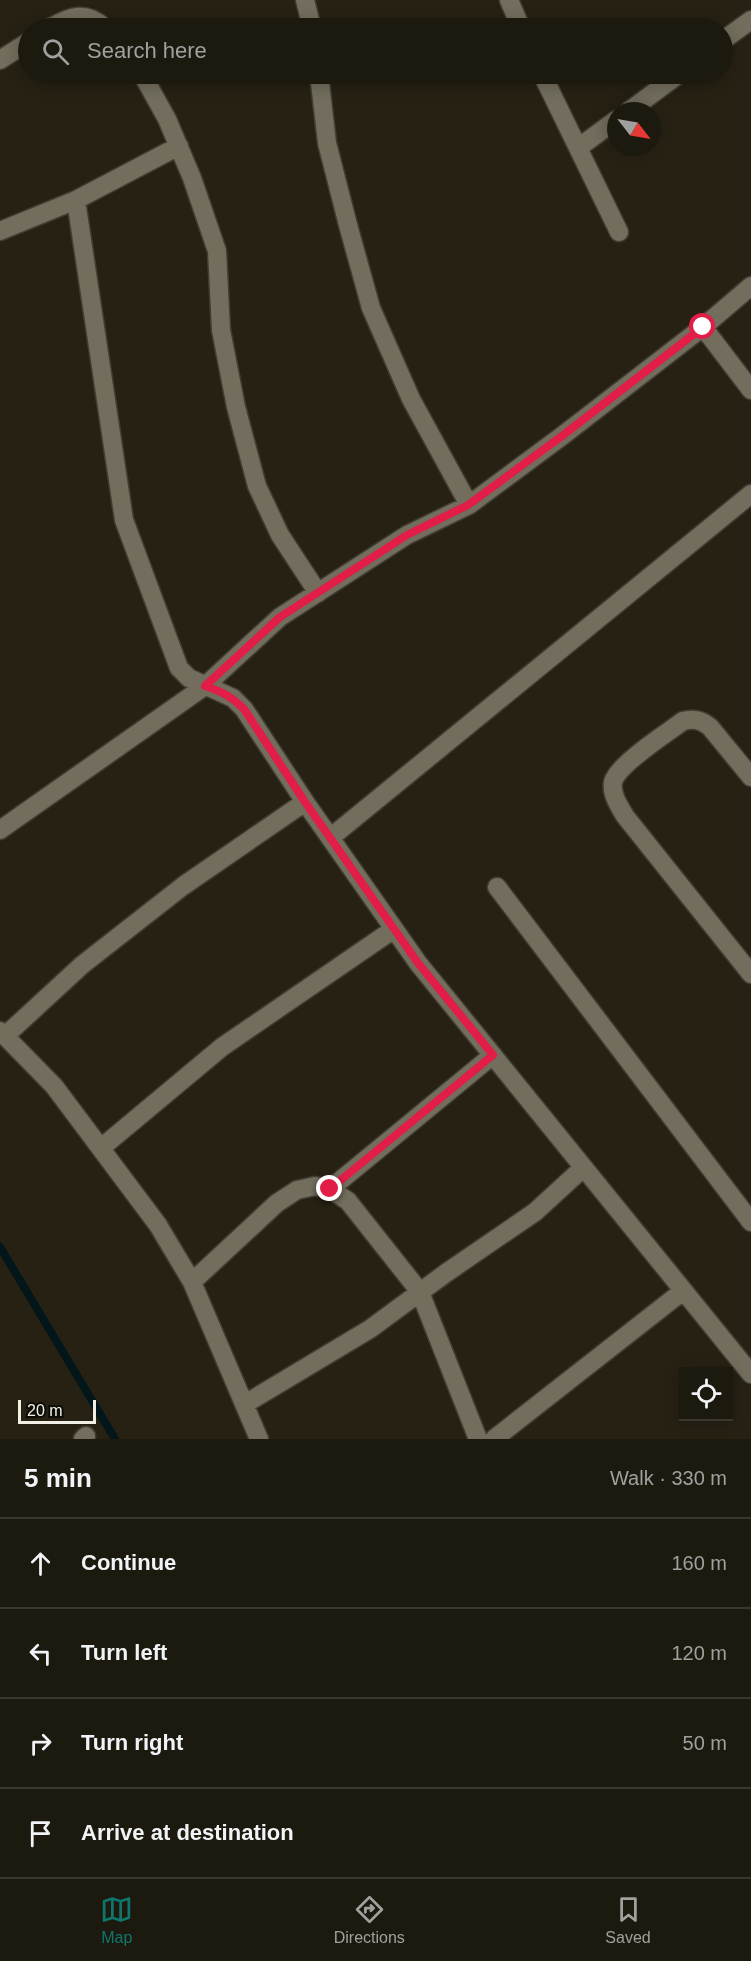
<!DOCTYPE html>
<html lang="en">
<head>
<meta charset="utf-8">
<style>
  :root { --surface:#1c190e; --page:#252217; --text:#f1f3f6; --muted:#a0a09e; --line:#3a382e; --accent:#0f766e }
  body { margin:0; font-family:Arial,sans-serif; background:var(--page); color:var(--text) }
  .controls { position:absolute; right:18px; bottom:18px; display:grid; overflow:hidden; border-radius:0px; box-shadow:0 3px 15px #0003 }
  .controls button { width:54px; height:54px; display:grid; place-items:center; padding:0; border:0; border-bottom:2px solid var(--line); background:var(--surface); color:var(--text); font:30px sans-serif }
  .compass { position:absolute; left:607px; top:102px; width:54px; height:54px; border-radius:50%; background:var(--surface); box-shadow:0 3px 15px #0003; rotate:121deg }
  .scale { position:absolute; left:18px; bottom:15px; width:78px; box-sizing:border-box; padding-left:6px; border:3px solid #f2efe5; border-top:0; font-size:16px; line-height:21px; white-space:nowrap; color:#f2efe5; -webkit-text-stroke:4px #0d0b06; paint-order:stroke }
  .stop { position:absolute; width:18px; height:18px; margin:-14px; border:4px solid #e11d48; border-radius:50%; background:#fff }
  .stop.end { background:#e11d48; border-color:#fff; box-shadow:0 2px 6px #0008 }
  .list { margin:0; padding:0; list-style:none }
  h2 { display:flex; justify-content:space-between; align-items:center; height:78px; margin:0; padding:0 24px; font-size:26px }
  h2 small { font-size:20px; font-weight:400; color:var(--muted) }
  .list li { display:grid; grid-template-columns:39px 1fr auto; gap:18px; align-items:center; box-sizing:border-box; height:90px; padding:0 24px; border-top:2px solid var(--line) }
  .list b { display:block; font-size:22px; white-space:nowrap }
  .list em { font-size:20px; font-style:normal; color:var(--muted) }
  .icon { flex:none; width:33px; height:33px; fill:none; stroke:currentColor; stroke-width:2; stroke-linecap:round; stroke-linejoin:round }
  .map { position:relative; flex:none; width:751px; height:1439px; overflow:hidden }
  .search { position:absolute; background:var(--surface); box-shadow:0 3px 15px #0003; left:18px; right:18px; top:18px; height:66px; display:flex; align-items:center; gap:15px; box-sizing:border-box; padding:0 21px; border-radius:33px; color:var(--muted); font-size:22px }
  .sheet { height:438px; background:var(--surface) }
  nav { display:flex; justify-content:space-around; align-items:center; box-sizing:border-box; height:84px; border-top:2px solid var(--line); background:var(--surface); font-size:16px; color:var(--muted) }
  nav a { display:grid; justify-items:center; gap:3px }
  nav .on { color:var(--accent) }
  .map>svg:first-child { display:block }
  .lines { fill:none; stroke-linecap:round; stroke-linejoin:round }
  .stream { stroke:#031619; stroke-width:8 }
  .minor-casing { stroke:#413d33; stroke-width:21 }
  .minor { stroke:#726d5c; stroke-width:18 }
  .route { stroke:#e11d48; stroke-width:8 }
</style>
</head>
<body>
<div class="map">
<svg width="751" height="1439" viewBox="0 0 751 1439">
  <rect width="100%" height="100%" fill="#262113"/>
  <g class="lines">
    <path class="stream" d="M0 1247 115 1439"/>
    <g class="minor-casing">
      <path id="minor" d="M305 0 312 28
        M509 0 521 28
        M50 28C70 16 86 10 105 28
        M722 41 751 20
        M0 60 28 42
        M142 74 167 119 192 178 217 251 221 330 236 407 257 486 280 535 318 593
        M319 74 327 143 348 225 371 308 411 399 469 505
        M542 74 619 232
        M629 111 679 74
        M578 148 616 120
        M76 200 179 146
        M0 231 76 200 124 520 179 668 189 678 233 698 244 709 305 802 418 963 751 1374
        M703 327 751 390
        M751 777 710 727C701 720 694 718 683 721 667 733 618 764 613 782 611 794 619 806 625 816L751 974
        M0 830 205 686 280 617 407 535 469 505 562 436 703 327 751 286
        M330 838 751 494
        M497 887 751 1222
        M0 1031 54 1086 158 1225 192 1282 259 1439
        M5 1036 82 965 183 886 305 802
        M101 1148 222 1047 394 929
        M330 1189 493 1055
        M192 1282 277 1203 297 1190 315 1186 330 1189 348 1201 420 1292 478 1439
        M245 1404 370 1329 446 1273 535 1212 583 1168
        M83 1439 86 1436
        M494 1439 683 1291"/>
    </g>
    <use href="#minor" class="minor"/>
  </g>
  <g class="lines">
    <path class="route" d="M330 1189 493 1055 418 963 305 802 244 709C232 697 221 691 205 686L280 617 407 535 468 505 562 436 703 327"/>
  </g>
</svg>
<div class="controls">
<button><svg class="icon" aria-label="locate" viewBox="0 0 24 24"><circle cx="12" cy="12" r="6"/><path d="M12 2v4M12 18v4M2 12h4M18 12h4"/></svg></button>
</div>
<svg class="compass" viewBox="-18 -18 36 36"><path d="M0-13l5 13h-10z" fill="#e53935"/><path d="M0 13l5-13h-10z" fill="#a0a09e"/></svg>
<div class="scale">20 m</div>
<div class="stop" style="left:703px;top:327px"></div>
<div class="stop end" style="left:330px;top:1189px"></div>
<div class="search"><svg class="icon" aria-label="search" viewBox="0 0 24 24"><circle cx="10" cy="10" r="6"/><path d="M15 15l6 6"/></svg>Search here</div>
</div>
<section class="sheet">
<h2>5 min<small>Walk · 330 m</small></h2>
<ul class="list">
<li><svg class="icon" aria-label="ahead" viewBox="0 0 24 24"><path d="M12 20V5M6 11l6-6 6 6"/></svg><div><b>Continue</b></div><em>160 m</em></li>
<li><svg class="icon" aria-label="left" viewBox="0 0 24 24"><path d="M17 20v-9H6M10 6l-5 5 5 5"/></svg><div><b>Turn left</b></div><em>120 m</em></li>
<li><svg class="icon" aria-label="right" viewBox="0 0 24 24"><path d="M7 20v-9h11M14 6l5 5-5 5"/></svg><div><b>Turn right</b></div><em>50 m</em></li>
<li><svg class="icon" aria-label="arrive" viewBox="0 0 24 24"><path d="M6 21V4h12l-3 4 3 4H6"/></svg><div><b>Arrive at destination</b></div></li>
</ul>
</section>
<nav>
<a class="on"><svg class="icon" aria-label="map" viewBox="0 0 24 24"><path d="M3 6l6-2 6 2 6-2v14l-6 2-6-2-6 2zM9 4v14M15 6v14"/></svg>Map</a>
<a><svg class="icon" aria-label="directions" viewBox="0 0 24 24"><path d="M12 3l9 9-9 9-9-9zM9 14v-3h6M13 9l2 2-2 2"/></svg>Directions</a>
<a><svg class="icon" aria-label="saved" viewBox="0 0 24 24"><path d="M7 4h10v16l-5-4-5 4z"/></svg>Saved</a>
</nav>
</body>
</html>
